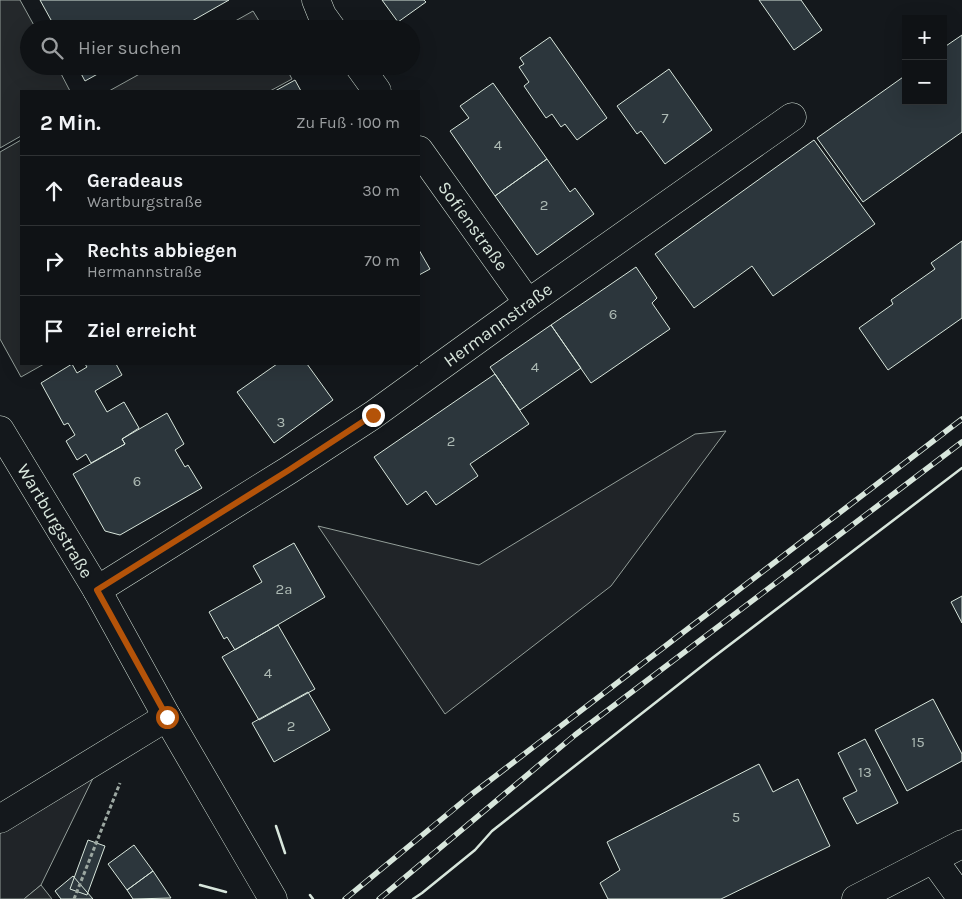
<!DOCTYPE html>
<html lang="de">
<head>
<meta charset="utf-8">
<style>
  :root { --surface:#0f1215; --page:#1d2022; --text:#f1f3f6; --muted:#9b9ea0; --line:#2f3234 }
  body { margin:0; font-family:Karla,sans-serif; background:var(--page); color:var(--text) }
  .controls { position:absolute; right:15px; top:15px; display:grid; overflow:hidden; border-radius:0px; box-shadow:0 5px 20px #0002 }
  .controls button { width:45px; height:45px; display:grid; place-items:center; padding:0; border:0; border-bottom:1px solid var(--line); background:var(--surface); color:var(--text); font:25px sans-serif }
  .stop { position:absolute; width:15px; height:15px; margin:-11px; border:4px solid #b45309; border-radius:50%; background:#fff }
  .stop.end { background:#b45309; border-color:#fff; box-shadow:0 1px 5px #0008 }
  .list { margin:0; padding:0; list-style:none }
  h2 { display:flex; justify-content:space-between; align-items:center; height:65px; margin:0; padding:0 20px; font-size:21px }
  h2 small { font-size:16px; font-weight:400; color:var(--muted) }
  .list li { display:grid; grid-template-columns:32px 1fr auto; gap:15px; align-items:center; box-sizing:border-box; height:70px; padding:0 20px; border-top:1px solid var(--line) }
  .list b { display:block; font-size:19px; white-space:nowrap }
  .list p { margin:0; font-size:16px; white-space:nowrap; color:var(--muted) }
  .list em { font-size:16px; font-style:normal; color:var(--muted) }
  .icon { flex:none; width:28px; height:28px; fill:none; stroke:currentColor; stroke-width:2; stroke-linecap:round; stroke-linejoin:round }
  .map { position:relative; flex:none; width:962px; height:899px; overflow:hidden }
  .search { position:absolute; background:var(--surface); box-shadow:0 5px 20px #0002; left:20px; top:20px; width:400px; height:55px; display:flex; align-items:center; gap:12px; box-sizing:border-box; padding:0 18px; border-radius:28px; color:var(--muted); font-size:19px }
  .panel { position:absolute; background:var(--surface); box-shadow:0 5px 20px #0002; left:20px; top:90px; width:400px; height:275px; border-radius:0px }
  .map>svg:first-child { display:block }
  .green { fill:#202428; stroke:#939e99 }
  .parking { fill:#24282b; stroke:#939e99 }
  .building { fill:#2c363c; stroke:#d8e6dc }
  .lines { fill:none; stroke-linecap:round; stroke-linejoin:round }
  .street-casing { stroke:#d8e6dc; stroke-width:29 }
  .secondary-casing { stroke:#d8e6dc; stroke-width:29 }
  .path { stroke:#9da8a2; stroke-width:3; stroke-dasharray:4 2.5; stroke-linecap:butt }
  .street { stroke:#14181c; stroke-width:28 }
  .secondary { stroke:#14181c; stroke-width:28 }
  .rail-casing { stroke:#d8e6dc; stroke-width:5.5 }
  .rail { stroke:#14181c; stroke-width:4; stroke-dasharray:11; stroke-linecap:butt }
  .wall { stroke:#d8e6dc; stroke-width:2.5 }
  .route { stroke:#b45309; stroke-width:6 }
  .labels { text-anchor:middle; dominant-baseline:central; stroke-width:4; stroke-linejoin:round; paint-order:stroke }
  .number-label { font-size:15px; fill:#adbab4 }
  .street-label { font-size:18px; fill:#d8e6dc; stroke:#14181c }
</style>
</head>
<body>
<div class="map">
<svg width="962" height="899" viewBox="0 0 962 899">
  <rect width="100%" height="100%" fill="#14181c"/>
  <path class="green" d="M726 431 611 586 445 714 318 526 479 565 695 434Z
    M94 776 41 885 24 899H0V832Z"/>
  <path class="parking" d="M0 0H20L36 29H29V66H57L70 91H21V136L0 148Z
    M253 11 264 29H221Z
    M154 66H285L292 79 270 91H109Z
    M21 140V364H44L21 377 0 339V152Z
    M41 885 52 899H24Z"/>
  <path class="building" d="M40 0H229L178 29H56Z
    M382 0H424L426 2 398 22Z
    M759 0H801L822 30 794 50Z
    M962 35V132L863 202 817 138 906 75V101H943V48Z
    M550 37 607 118 577 140 565 124 561 127 552 114 546 118 524 86 529 82 519 67 524 64 520 58Z
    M77 66H112L85 81Z
    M669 69 712 130 665 164 641 131 637 134 617 106Z
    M295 80 301 91H275Z
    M493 83 547 159 495 196 450 131 469 118 460 106Z
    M814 140 875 224 773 296 752 266 694 308 655 254Z
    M547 159 570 192 575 188 594 214 537 255 495 196Z
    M962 241V318L888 370 859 328 893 304 891 300 935 269 931 263Z
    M419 250 430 269 419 275Z
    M636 267 657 298 652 303 670 329 591 383 551 325Z
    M551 325 581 368 520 410 490 367Z
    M72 364 77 373 87 367 85 364H116L122 375 95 391 107 412 124 402 139 428 122 439 125 444 91 463 86 454 77 460 66 441 75 435 68 423 64 425 41 383Z
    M277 364H307L333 400 274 443 237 392Z
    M495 374 529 424 470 464 478 476 436 505 426 491 407 505 374 457Z
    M167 413 184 444 175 450 185 467 188 465 202 488 120 535 105 531 73 474 125 444 122 439Z
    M294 543 325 597 235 650 227 637 224 639 209 612 262 582 253 566Z
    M962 596V623L951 602Z
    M278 625 315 689 259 720 222 657Z
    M308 692 330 730 274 762 252 723Z
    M933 699 962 754V761L907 791 875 730Z
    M865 739 898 803 857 824 843 798 857 791 838 753Z
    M759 764 773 792 798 779 830 846 721 899H608L600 883 620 870 607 842Z
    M88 840 105 846 87 895 70 889Z
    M134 845 153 871 127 890 108 864Z
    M153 871 171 898 133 899 127 890Z
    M73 876 93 899H61L55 891Z"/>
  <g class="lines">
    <g class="street-casing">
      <path id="street" d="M316 0 322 15 332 29
        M359 66 377 91
        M419 150 528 303
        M97 590 289 470 373 415 528 303 792 117
        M0 819 167 717
        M933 859 962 899
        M856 899 962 844"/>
    </g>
    <g class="secondary-casing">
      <path id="secondary" d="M0 430 97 590 167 717 273 899"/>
    </g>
    <path class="path" d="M74 899 120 783"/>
    <use href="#street" class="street"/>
    <use href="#secondary" class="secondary"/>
    <g class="rail-casing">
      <path id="rail" d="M345 899 472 794 962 419
        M379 899 575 735 962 442"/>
    </g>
    <use href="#rail" class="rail"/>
    <path class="wall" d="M276 826 285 853
      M200 885 226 892
      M310 895 313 899
      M413 899 422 893 475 850 492 831 711 659 962 468"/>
  </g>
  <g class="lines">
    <path class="route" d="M167 717 97 590 289 470 373 415"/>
  </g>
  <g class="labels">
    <g class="number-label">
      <text x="665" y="118">7</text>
      <text x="498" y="145">4</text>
      <text x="544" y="205">2</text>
      <text x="613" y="314">6</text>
      <text x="535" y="367">4</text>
      <text x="281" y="422">3</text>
      <text x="451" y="441">2</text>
      <text x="137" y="481">6</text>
      <text x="284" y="589">2a</text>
      <text x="268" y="673">4</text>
      <text x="291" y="726">2</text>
      <text x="918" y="742">15</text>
      <text x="865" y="772">13</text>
      <text x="736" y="817">5</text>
    </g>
    <g class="street-label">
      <text transform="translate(473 226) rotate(54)">Sofienstraße</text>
      <text transform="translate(498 325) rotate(-36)">Hermannstraße</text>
      <text transform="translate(55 521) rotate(59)">Wartburgstraße</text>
    </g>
  </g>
</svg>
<div class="controls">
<button>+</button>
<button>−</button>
</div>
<div class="stop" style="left:167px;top:717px"></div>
<div class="stop end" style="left:373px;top:415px"></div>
<div class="search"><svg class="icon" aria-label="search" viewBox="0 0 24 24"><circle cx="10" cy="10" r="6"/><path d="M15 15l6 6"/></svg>Hier suchen</div>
<section class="panel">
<h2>2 Min.<small>Zu Fuß · 100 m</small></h2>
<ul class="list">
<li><svg class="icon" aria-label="ahead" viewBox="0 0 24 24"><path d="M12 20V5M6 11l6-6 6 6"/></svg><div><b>Geradeaus</b><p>Wartburgstraße</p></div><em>30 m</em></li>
<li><svg class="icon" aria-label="right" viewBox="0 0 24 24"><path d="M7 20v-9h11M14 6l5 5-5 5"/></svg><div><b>Rechts abbiegen</b><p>Hermannstraße</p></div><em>70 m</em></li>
<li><svg class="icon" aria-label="arrive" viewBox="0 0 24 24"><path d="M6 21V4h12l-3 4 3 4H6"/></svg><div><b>Ziel erreicht</b></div></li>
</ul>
</section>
</div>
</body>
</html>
